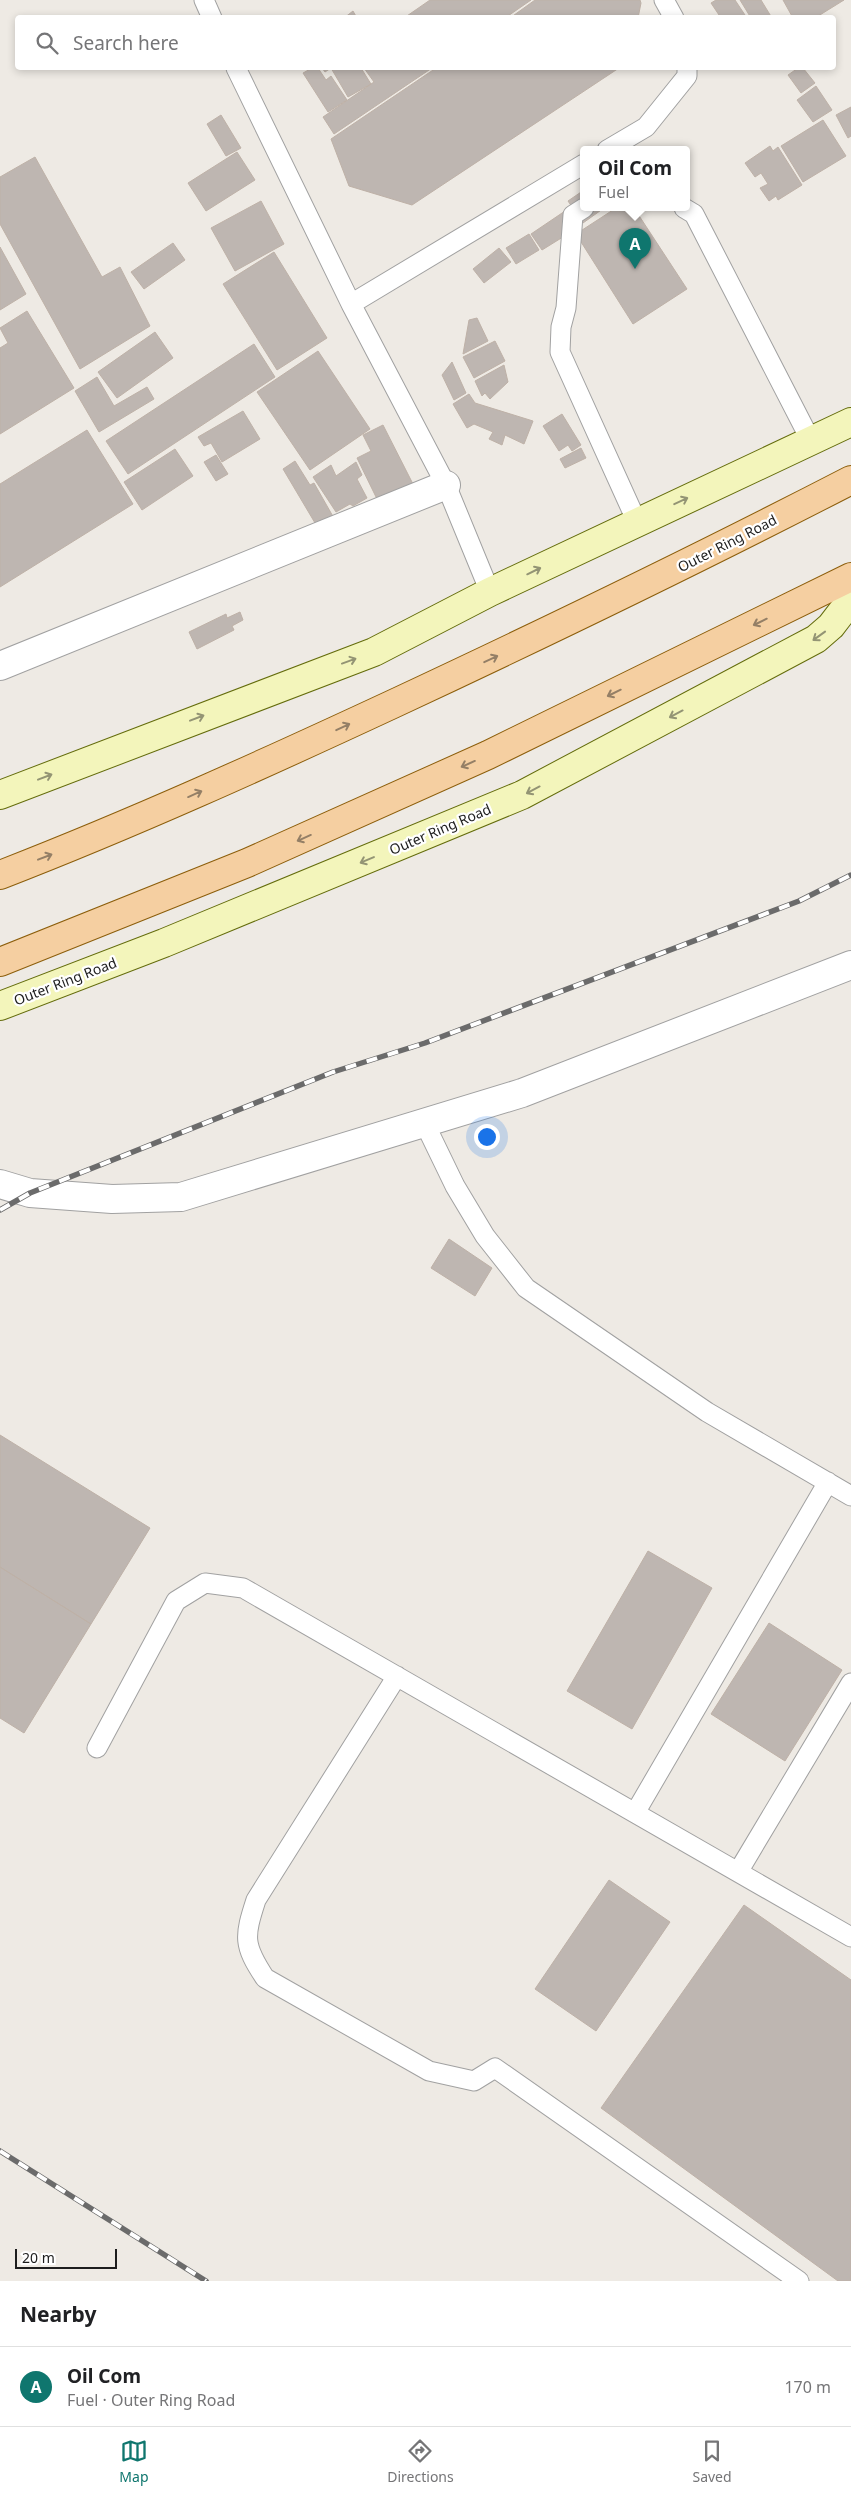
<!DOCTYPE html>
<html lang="en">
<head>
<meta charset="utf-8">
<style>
  :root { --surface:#fff; --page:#f2f2f2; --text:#202124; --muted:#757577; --line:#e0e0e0; --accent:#0f766e }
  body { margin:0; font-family:"Noto Sans",sans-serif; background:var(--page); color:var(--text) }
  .scale { position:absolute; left:15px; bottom:12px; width:102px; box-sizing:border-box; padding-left:5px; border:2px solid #1d1d1d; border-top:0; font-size:14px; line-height:18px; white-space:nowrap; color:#1d1d1d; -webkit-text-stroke:4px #fff; paint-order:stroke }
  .you { position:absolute; left:486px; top:1136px; width:18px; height:18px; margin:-12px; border:4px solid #fff; border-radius:50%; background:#1a73e8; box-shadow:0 0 0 8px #1a73e833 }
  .badge { display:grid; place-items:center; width:32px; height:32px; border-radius:50%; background:var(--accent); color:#fff; font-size:16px; font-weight:700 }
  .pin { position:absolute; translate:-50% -41px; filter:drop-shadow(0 1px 2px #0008) }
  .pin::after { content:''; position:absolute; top:26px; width:18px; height:15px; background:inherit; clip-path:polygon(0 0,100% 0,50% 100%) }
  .popup { position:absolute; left:580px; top:146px; width:110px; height:65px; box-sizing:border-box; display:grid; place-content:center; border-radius:5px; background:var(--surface); filter:drop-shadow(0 1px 4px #0005); font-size:16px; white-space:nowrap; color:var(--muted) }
  .popup b { font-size:19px; color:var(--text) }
  .popup::after { content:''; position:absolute; left:50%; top:100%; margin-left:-10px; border:10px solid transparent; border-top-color:var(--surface) }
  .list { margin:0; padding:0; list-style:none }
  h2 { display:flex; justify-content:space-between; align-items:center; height:65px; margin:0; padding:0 20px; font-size:21px }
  h2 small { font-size:16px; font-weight:400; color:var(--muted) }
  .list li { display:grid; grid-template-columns:32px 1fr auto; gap:15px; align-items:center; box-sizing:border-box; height:80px; padding:0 20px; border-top:1px solid var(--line) }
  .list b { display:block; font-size:19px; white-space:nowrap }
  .list p { margin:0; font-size:16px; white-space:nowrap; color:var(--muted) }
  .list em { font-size:16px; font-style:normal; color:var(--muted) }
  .icon { flex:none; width:28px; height:28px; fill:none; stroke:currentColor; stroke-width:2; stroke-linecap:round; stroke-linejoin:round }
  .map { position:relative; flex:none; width:851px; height:2281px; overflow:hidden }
  .search { position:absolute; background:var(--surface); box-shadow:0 2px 8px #0003; left:15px; right:15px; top:15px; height:55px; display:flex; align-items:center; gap:12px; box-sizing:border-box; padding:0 18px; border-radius:5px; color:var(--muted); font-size:19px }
  .sheet { height:145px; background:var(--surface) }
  nav { display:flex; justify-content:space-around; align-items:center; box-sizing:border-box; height:70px; border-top:1px solid var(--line); background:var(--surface); font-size:14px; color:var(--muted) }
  nav a { display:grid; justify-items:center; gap:2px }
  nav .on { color:var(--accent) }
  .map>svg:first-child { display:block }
  .building { fill:#beb6b1; stroke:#beb1a7 }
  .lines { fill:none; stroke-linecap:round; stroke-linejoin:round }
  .lane-casing { stroke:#a1a1a1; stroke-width:21 }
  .street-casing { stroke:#a1a1a1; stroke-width:30 }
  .secondary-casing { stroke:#646c0c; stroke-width:30 }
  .primary-casing { stroke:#8c5e0b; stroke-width:30 }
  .lane { stroke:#fff; stroke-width:19 }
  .street { stroke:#fff; stroke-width:28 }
  .secondary { stroke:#f3f5bb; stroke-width:28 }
  .primary { stroke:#f5cfa1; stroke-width:28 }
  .rail-casing { stroke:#6b6b6b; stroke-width:5.5 }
  .rail { stroke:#fff; stroke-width:4; stroke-dasharray:11; stroke-linecap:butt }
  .oneway { stroke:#939474 }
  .oneway2 { stroke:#947f66 }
  .labels { text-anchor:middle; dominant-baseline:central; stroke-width:4.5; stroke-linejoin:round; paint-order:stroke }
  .street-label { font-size:14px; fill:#1d1d1d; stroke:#fff }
</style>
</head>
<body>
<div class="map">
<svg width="851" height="2281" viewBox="0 0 851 2281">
  <rect width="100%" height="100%" fill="#eeeae4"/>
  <path class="building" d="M430 0H531L505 18H404Z
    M535 0H640L641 3 638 18H510Z
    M716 0H735L747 18H721L711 3Z
    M740 0H761L772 18H751Z
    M783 0H844L815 18H793Z
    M353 11 357 18H344Z
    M312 68H318L326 80 331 76 347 100 328 112 303 73Z
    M322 68H361L371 84 348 97 331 68 325 72Z
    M364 68H432L334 134 323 117 374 82Z
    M436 68H619L412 205 349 186 331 139Z
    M798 68H803L815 83 801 93 788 75Z
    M816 86 832 110 813 122 797 100Z
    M851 107V136L848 138 836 115Z
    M221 115 241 148 226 156 207 124Z
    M823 120 846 156 803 182 781 146Z
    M770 146 773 151 778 147 802 185 778 200 776 196 769 201 760 188 768 184 761 173 755 177 745 163Z
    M237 152 255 180 206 211 188 183Z
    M35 157 102 277 120 267 150 326 80 369 0 224V177Z
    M584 190V208H604L583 223 568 201Z
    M261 201 284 244 235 271 211 228Z
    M616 208H634L687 289 633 324 576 234Z
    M568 209 579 227 542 250 531 234Z
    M529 234 539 250 516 264 506 248Z
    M173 243 185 260 144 289 131 272Z
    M0 247 26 294 0 310Z
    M499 248 511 262 484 283 473 269Z
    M274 252 327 338 277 370 223 284Z
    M27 311 74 388 0 434V348L8 343 0 328Z
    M477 318 488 341 463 354 469 320Z
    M155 332 173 358 117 398 98 372Z
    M495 341 505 361 474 378 463 357Z
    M254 344 275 377 128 474 106 441Z
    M318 351 370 429 310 470 257 392Z
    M452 362 466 393 454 400 442 375Z
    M504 365 508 382 490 399 485 393 482 396 475 381Z
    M97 377 114 406 147 387 154 399 99 432 75 391Z
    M469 394 475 403 533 421 524 444 505 435 502 445 489 439 493 432 474 424 467 428 453 404Z
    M243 411 260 439 222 462 211 443 204 446 198 437Z
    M562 414 581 445 572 451 568 445 559 451 543 426Z
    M383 425 415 488 385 503 382 496 377 499 357 458 371 451 363 435Z
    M87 430 133 504 0 587V484Z
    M581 448 586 458 565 468 560 459Z
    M175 449 193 476 142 510 124 482Z
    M216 455 228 474 216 481 204 462Z
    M295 461 310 485 314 483 335 520 318 528 283 469Z
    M356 462 362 475 357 479 367 498 353 506 350 504 336 512 313 477 331 465 336 476Z
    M240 612 243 620 232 626 234 630 197 649 189 632 226 614 227 618Z
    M449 1239 492 1268 475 1296 431 1268Z
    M0 1435 150 1528 91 1624 0 1567Z
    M648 1551 712 1588 632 1729 567 1691Z
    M0 1567 91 1624 24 1733 0 1718Z
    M769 1623 842 1670 785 1761 711 1714Z
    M609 1880 670 1922 596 2031 535 1989Z
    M744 1905 851 1980V2281H838L601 2108Z"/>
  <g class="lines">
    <g class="lane-casing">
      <path id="lane" d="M204 0 212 18
        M664 0 674 18
        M236 68 351 304 446 485 490 592
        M607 150 646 127 687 76V68
        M584 208 573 215 566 308 561 327 560 352 637 522
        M684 208 694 214 811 441
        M351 304 584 164
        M424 1122 455 1186 485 1236 526 1288 707 1412 851 1496
        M397 1676 256 1900C244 1937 243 1945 265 1978L429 2071 474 2081 495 2068 799 2281
        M97 1748 176 1601 205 1583 243 1588 851 1937
        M635 1813 828 1482
        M738 1872 851 1683"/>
    </g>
    <g class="street-casing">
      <path id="street" d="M0 666 446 485
        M0 1184 30 1193 112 1199 181 1197 522 1093 851 965"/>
    </g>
    <g class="secondary-casing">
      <path id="secondary" d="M0 795 374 652 490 592 851 422
        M0 1006 164 943 522 795 816 639 831 626 851 600"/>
    </g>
    <g class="primary-casing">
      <path id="primary" d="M0 875C134 823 264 764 393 704 547 632 700 558 851 480
        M0 962 247 863 488 755 851 577"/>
    </g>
    <use href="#lane" class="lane"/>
    <use href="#street" class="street"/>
    <use href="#secondary" class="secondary"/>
    <use href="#primary" class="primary"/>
    <g class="rail-casing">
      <path id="rail" d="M0 1210 30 1193 333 1072 425 1043 799 901 851 875
        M0 2151 206 2281"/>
    </g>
    <use href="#rail" class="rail"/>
  </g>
  <defs><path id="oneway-shaft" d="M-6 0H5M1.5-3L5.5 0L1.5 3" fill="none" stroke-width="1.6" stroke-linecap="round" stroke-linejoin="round" transform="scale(1.25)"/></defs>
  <g class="oneway">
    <use href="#oneway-shaft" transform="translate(681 501) rotate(-25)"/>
    <use href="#oneway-shaft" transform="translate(534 571) rotate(-26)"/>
    <use href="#oneway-shaft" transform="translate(819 636) rotate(144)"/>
    <use href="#oneway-shaft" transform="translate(349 661) rotate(-20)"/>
    <use href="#oneway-shaft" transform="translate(676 714) rotate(152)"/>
    <use href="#oneway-shaft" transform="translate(197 718) rotate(-21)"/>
    <use href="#oneway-shaft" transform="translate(45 777) rotate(-21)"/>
    <use href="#oneway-shaft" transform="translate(533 790) rotate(152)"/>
    <use href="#oneway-shaft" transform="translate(367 860) rotate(157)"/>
  </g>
  <g class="oneway2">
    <use href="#oneway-shaft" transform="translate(760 622) rotate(154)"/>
    <use href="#oneway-shaft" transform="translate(491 659) rotate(-25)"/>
    <use href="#oneway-shaft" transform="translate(614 693) rotate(154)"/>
    <use href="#oneway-shaft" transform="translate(343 727) rotate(-25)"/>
    <use href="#oneway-shaft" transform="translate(468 764) rotate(156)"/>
    <use href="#oneway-shaft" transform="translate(195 794) rotate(-24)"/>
    <use href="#oneway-shaft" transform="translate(304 838) rotate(156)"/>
    <use href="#oneway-shaft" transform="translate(45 857) rotate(-21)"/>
  </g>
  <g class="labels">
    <g class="street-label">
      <text transform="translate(727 543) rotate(-27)">Outer Ring Road</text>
      <text transform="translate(440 829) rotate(-23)">Outer Ring Road</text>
      <text transform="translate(65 981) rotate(-21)">Outer Ring Road</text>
    </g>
  </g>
</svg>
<div class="scale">20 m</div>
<div class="you"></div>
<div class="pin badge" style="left:635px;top:269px">A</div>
<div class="popup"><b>Oil Com</b>Fuel</div>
<div class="search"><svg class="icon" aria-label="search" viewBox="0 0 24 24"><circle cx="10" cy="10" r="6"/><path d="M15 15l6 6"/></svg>Search here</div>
</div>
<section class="sheet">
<h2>Nearby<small></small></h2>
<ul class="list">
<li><span class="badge">A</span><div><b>Oil Com</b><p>Fuel · Outer Ring Road</p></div><em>170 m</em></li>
</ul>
</section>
<nav>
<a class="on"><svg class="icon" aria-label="map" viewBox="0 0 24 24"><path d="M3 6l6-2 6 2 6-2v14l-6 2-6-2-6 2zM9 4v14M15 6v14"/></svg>Map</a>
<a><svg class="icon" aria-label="directions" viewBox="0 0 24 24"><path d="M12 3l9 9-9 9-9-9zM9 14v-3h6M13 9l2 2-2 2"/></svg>Directions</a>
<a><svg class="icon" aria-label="saved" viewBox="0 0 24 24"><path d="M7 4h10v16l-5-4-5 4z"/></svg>Saved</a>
</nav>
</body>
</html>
